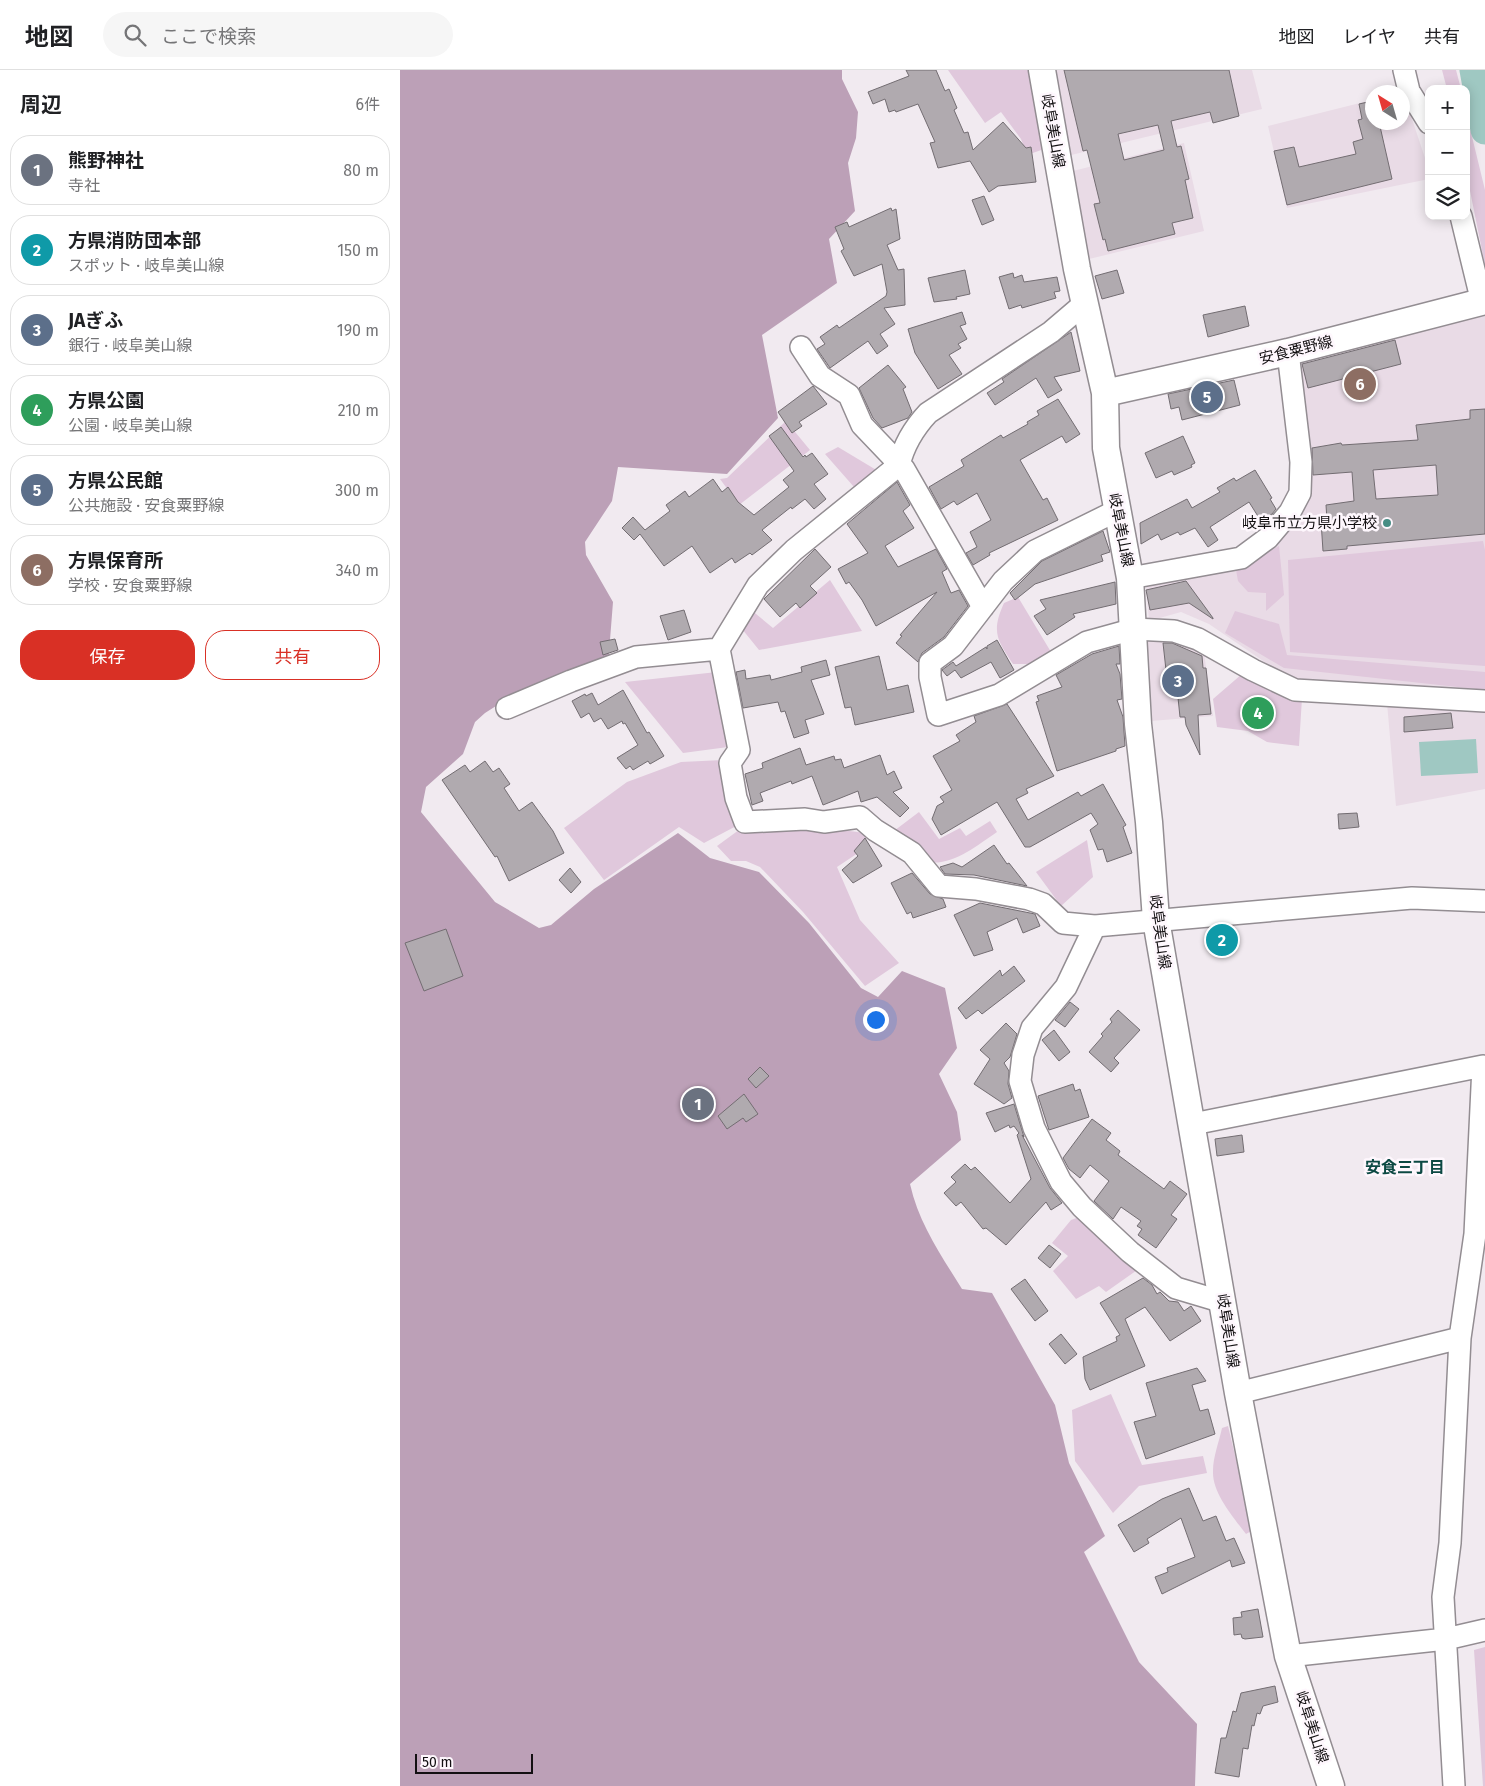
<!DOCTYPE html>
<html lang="ja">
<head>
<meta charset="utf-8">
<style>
  :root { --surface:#fff; --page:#f6f6f6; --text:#202124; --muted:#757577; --line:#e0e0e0; --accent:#d93025 }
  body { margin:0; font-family:"Fira Sans","Noto Sans JP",sans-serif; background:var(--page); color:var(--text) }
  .controls { position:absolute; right:15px; top:15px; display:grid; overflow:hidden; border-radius:10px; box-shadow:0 2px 12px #0003 }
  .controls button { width:45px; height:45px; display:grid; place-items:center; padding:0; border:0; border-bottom:1px solid var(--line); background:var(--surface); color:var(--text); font:25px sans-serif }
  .compass { position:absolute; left:965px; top:15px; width:45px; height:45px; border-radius:50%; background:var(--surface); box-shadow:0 2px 12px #0003; rotate:323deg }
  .scale { position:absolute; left:15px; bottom:12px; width:118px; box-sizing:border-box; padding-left:5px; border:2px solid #131012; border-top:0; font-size:14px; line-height:18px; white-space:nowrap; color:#131012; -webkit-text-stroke:4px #fef7fd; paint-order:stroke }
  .you { position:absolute; left:475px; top:949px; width:18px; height:18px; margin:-12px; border:4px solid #fff; border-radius:50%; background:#1a73e8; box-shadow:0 0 0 8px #1a73e833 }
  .badge { display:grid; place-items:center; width:32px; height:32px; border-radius:50%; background:var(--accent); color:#fff; font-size:16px; font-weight:700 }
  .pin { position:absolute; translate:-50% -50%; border:2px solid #fff; box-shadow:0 1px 5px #0006 }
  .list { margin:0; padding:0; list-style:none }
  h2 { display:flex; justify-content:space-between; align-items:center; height:65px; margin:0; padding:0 20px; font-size:21px }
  h2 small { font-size:16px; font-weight:400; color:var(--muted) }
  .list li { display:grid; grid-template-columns:32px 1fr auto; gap:15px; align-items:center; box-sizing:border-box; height:70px; margin:0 10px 10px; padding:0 10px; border:1px solid var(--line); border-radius:20px }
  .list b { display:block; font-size:19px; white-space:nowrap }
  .list p { margin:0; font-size:16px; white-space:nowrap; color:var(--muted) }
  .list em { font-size:16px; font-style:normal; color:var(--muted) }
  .actions { display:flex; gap:10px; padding:15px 20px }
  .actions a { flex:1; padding:11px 0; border:1px solid var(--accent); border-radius:20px; text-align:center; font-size:18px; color:var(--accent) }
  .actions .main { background:var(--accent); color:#fff }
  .icon { flex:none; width:28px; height:28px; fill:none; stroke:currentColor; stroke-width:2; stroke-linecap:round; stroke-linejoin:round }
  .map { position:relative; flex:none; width:1085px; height:1716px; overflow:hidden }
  header { display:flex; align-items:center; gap:30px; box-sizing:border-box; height:70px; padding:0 25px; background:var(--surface); border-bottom:1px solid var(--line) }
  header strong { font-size:24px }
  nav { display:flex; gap:28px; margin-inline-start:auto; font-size:18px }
  .search { width:350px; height:45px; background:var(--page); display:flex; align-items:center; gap:12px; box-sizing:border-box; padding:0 18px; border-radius:28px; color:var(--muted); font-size:19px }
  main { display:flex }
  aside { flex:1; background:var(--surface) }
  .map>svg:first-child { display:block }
  .built { fill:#e9dbe6 }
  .green { fill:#e0c8dc }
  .forest { fill:#bca0b7 }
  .water { fill:#9fc8c2 }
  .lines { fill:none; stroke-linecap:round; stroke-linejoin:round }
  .river { stroke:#9fc8c2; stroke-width:29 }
  .building { fill:#b0aaaf; stroke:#736d72; fill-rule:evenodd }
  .minor-casing { stroke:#938d92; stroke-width:24 }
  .major-casing { stroke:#938d92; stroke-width:29 }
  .minor { stroke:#fff; stroke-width:21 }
  .major { stroke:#fff; stroke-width:26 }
  .poi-dot { fill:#478d84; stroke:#fef7fd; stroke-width:2 }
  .labels { text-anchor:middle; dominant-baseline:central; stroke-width:5; stroke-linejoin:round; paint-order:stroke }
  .street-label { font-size:15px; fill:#131012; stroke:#fef7fd }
  .poi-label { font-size:15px; fill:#131012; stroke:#fef7fd; text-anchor:end }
  .neighbourhood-label { font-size:16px; font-weight:bold; fill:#0c4943; stroke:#fef7fd }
</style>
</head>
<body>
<header>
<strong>地図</strong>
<div class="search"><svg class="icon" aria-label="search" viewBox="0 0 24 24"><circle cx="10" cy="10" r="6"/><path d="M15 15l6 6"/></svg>ここで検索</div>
<nav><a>地図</a><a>レイヤ</a><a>共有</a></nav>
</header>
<main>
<aside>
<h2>周辺<small>6件</small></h2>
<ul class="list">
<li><span class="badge" style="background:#6b7280">1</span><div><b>熊野神社</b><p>寺社</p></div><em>80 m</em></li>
<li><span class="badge" style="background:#0f9aa8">2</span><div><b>方県消防団本部</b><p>スポット · 岐阜美山線</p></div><em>150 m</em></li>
<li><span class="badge" style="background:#5c6f8a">3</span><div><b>JAぎふ</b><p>銀行 · 岐阜美山線</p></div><em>190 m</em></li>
<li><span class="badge" style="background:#2e9e5b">4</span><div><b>方県公園</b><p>公園 · 岐阜美山線</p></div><em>210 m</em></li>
<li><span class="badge" style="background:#5c6f8a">5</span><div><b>方県公民館</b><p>公共施設 · 安食粟野線</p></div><em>300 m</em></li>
<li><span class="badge" style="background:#8d6e63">6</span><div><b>方県保育所</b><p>学校 · 安食粟野線</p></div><em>340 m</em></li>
</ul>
<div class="actions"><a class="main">保存</a><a>共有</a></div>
</aside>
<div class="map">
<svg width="1085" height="1716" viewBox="0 0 1085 1716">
  <rect width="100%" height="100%" fill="#f1eaf0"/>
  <path class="built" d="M652 0H852L862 39 667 86Z
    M1003 22 1029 100V109L887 138 868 56 972 30V52H1002Z
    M784 73 804 161 685 190 673 101Z
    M1085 246V624L891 610 809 554 781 542 749 551 746 512 839 495 904 430 897 288Z
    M746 564 803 576 813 646 751 651Z
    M987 633 1085 640V719L996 736Z"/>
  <path class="green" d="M548 0H632L647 78 627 85 621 69 601 42 585 53Z
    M1042 0H1056L1061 19H1047Z
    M1066 42 1085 120V195L1066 101Z
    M386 351 410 380 339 435 320 409 327 408Z
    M438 377 478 401 454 417 425 384Z
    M1083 471 1085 480V596L890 582 888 490Z
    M879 476 884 525 866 541V523L848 522 838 511 836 500Z
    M430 510 462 561 359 580 338 554 350 539 373 558Z
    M618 527 651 582 628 594H613C597 570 591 562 604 533Z
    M835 541 879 554 887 585 1085 602V620L884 598 825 563Z
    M317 602 328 677 283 683 225 612Z
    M842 604 902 628 899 676 867 672 848 661 817 657 813 629Z
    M323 690 342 753 304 773 279 757 204 810 164 758 227 712 281 692Z
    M519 742 539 769 560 758 566 766 590 751 597 762C573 778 545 803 515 788 505 783 496 773 486 767Z
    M343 757 434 759 465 763 467 777 437 797 460 850 499 893 465 916 403 842 360 797 346 791H331L317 776Z
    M687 770 693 807 661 836 636 802Z
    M682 1146 740 1198 706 1222 699 1216 676 1229 653 1201 668 1186 652 1173 671 1150Z
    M711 1324 742 1395 803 1386 807 1403 739 1416 713 1443 675 1391 672 1340Z
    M828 1356 853 1460 846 1464C834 1448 812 1423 813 1401 813 1387 819 1372 822 1358Z
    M1085 1577V1716H1083L1074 1580Z"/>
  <path class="forest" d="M0 0H442V9L458 42 456 68 448 93 455 141 429 169 437 213 362 265 378 348 327 404 218 397 212 431 185 472 186 485 213 532 208 595 107 629 85 643 75 652 63 684 26 717 21 742 95 832 139 858 151 855 194 819 278 763 310 788 359 802 409 853 461 918 478 927 502 901 545 918 557 978 539 1004 557 1042 561 1070 510 1114C519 1154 541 1185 562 1219L592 1223 655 1335 669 1393 705 1466 684 1482 739 1592 797 1654 795 1716H0Z"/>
  <path class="water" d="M1076 669 1078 703 1021 706 1019 672Z"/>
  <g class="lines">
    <path class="river" d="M1074 0 1085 60"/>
  </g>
  <path class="building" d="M506 0H536L545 21 549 19 557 38 554 40 564 63 568 62 573 80 603 52 626 78 631 77 636 112 598 116 589 122 570 91 538 98 530 73 535 72 518 34 496 42 495 40 489 42 485 29 473 34 468 22 509 6Z
    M664 0H829L839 46 813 53 810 42 771 51 777 77 781 76 789 109 785 110 793 148 772 153 775 164 708 181 705 169 703 170 694 134 700 133 687 80 683 81ZM758 55 764 80 724 90 718 64Z
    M972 31V52H979L992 109 887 135 874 81 894 77 899 97 956 84 953 72 963 69 958 50 962 49 959 34Z
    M584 126 594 150 582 155 572 130Z
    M491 138 492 141 496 139 500 169 487 175 498 200 504 199 505 235 484 238 495 254 480 264 488 276 477 284 468 271 430 298 417 279 425 274 420 267 437 255 439 258 486 226 487 222 482 194 454 206 441 181 444 179 435 157 447 152 449 157Z
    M565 200 570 224 556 227 557 229 534 232 528 208Z
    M717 200 724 223 702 229 695 206Z
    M613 203 614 208 622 205 624 212 657 207 660 221 654 222 656 228 622 238 621 235 609 239 599 207Z
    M845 236 849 256 808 267 803 245Z
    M562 242 566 254 560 256 567 269 558 274 561 278 549 285 562 304 538 319 515 283 508 259Z
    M671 262 680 301 654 307 662 320 648 328 636 308 595 335 587 323 604 312 602 309Z
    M995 270 1001 294 908 318 902 294Z
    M488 295 506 317 503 319 512 342 508 348 482 358 473 348 459 318Z
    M834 310 840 335 782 350 779 337 771 339 768 324Z
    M413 316 427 334 399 352 402 356 392 363 378 342Z
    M658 329 680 364 666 373 662 366 620 390 643 430 647 428 658 450 589 483 590 485 573 495 566 483 577 477 570 462 591 450 577 423 557 435 554 431 541 439 529 417 564 396 561 390 601 365 603 368 628 354 627 352 639 345 637 341Z
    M1085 339V464L947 476V479L923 481 921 451 927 450 926 435 954 431 952 402 913 405 912 378 941 373 942 375 1018 370 1016 355 1070 349V340ZM1036 395 1038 425 976 429 973 400Z
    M381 357 403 387 405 385 406 387 412 383 428 404 414 414 426 429 414 439 405 429 392 439 391 437 362 460 372 470 352 485 350 483 335 493 332 488 310 503 292 476 264 496 240 464 234 470 222 458 233 447 245 460 270 441 266 435 285 421 289 427 313 409 322 422 328 417 338 432 354 445 389 417 383 410 394 401 369 366Z
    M783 366 795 393 791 395 792 397 774 405 772 401 756 408 745 383Z
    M855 400 872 428 870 429 876 439 872 444 861 451 849 432 810 457 818 470 808 477 795 458 780 465 778 462 761 470 758 464 741 474 740 453 787 429 792 438 820 422 817 418 834 408 836 411Z
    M497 412 510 435 503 441 514 458 485 476 498 497 536 479 547 499 542 502 551 523 559 520 568 536 544 567 522 583 518 592 496 573 502 566 500 565 537 522 476 556 462 530 449 512 446 514 438 499 468 483 447 454Z
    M703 461 710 482 701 485 703 491 635 514 615 530 610 523 642 491Z
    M415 479 431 497 410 516 417 523 400 538 396 533 380 547 364 529Z
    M786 511 813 548V549L789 533 750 540 746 520Z
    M715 512 716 534 673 544 675 547 647 565 634 546 646 539 640 530Z
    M284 540 291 562 268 570 260 546Z
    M215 569 218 580 203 585 200 572Z
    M597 570 614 600 609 603 600 608 591 592 561 608 555 600 547 606 542 600 553 592 556 596 586 577 587 579V576Z
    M763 573H772L802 586 803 598H806L811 644 798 645 800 685 786 655 785 647H780L775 599 766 600Z
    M719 576 720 594H716L720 604 722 629 717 630 723 647 725 676 716 679V681L657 701 636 632 639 631 637 626 662 617 656 605 692 584Z
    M479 586 487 620 508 615 514 642 455 655 451 637 445 638 435 597Z
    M426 590 430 605 411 610 424 644 405 650 409 663 394 668 385 641 381 642 378 632 343 638 336 602 345 600 346 609 370 605 371 610 402 602 401 597Z
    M223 620 247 663 249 662 264 686 250 694 248 691 233 700 230 696 226 699 217 688 238 675 225 653 223 654 222 651 208 659 201 648 194 652 189 643 181 648 172 631 185 624 186 626 192 623 198 635Z
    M607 634 654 706 626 719 628 723 616 729 628 750 678 722 681 726 703 714 726 755 723 757 732 783 707 792 703 779 698 780 690 760 698 754 691 743 630 777H625L597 732 541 765 532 749 537 736 544 732 540 727 552 720 533 686 560 671 556 665 576 652 574 646Z
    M1051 643 1053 658 1004 662V647Z
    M400 678 406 695 434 686 435 690 441 689 444 698 480 685 487 705 494 701 502 718 493 722 509 738 500 747 477 727 461 732 458 721 423 735 412 706 392 714 391 711 360 723 363 731 352 735 345 704 363 698 362 693Z
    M85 691 93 702 99 698 110 714 104 718 119 741 132 732 153 761 164 783 109 811 97 786 95 787 42 710 65 695 70 702Z
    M957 743 959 757 939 759 938 744Z
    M465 768 482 796 453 813 442 800 458 786 454 781Z
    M594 775 607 794 609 793 627 816 574 805 545 804 540 797 553 793 562 797Z
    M170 798 181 812 171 823 159 810Z
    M512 803 530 824 543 829 546 837 513 848 511 842 507 844 491 813Z
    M580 833 635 844 640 856 623 863 617 848 587 862 593 880 574 886 554 845Z
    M46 859 63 906 24 921 5 873Z
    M833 861 835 876 811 880 809 865Z
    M614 896 625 911 582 944 578 940 566 949 558 938 600 900 602 906Z
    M670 932 679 939 665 957 655 950Z
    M718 940 740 960 714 988 719 993 711 1002 689 982 703 966 701 964 712 952 710 949Z
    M606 953 617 964 610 987 604 993 609 1001 608 1014 612 1028 604 1034 574 1014 590 989 580 980Z
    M654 960 670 982 659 991 642 970Z
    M360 997 369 1006 356 1018 348 1009Z
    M673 1014 675 1021 680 1019 689 1047 649 1060 638 1026Z
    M344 1024 358 1044 346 1052 343 1048 327 1059 318 1046Z
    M614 1034 624 1067 622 1065 650 1118 662 1133 651 1140 646 1132 606 1175 586 1158 583 1159 561 1132 556 1136 544 1123 556 1112 551 1107 565 1094 571 1100 575 1097 610 1133 631 1109 617 1065 619 1063 614 1056 610 1058 609 1055 595 1062 586 1043Z
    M692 1049 711 1063 706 1070 720 1081 718 1085 764 1119 770 1111 787 1124 771 1145 777 1149 756 1178 738 1165 742 1159 737 1156 741 1151 721 1137 713 1149 694 1131 709 1111 690 1095 680 1108 669 1099 663 1088Z
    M842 1065 844 1082 817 1086 815 1069Z
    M649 1175 661 1184 650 1198 638 1188Z
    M743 1208 752 1215 757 1224 760 1222 769 1231 778 1232 784 1241 791 1236 801 1251 770 1271 745 1237 725 1249 745 1296 690 1320 685 1309 683 1287 717 1271 716 1267 720 1265 700 1233Z
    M625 1209 648 1241 635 1251 611 1219Z
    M661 1264 677 1284 665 1294 649 1274Z
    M797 1298 806 1311 792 1315 800 1341 808 1339 815 1364 746 1389 734 1352 756 1346 746 1313Z
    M789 1418 803 1451 816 1446 826 1471 834 1468 845 1493 832 1497 830 1490 762 1524 755 1507 768 1502 767 1498 795 1487 781 1448 747 1469 749 1473 734 1482 718 1455 762 1429Z
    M858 1539 863 1567 845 1569 842 1568 841 1564 834 1565 833 1548 842 1547 841 1542Z
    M875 1616 878 1632 863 1636 860 1644 857 1643 854 1656 852 1655 848 1679 843 1678 839 1707 815 1703 821 1668H826L833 1641 836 1642 841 1623Z"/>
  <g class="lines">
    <g class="minor-casing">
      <path id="minor" d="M1004 0 1009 21 1029 53
        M1061 146 1079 220
        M685 233 651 262 528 343C514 358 504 374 499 395L394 480 358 515 319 579 339 680 330 693 336 728 345 752 405 749 424 752 460 747 475 760 512 783 539 816 576 819 629 829 643 834 663 853 695 856 1012 828 1085 831
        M401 277 420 306 449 325 462 355 504 399 583 537
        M718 440 635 481 603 511 553 576 530 593V607L538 645 599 625 687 572 734 559 774 561 798 569 853 600 895 620 1085 631
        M730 508 841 488 868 468 890 442 900 423 901 392 888 282
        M107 638 171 611 236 587 319 579
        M695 856 666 917 632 958 623 985 620 1011 634 1058 661 1112 682 1137 730 1182 776 1218 823 1232
        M793 1054 1083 996 1075 1164 1060 1268 1050 1473 1043 1527 1054 1716
        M838 1323 1060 1268
        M888 1586 1046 1569 1085 1560"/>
    </g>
    <g class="major-casing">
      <path id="major" d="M642 0 677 199 705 323 706 378 730 508 738 654 749 752 756 850 838 1323 888 1586 931 1716
        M705 323 888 282 1085 231"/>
    </g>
    <use href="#minor" class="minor"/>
    <use href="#major" class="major"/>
  </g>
  <circle class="poi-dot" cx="987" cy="453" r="5"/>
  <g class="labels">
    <g class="street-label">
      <text transform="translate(653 61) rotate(80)">岐阜美山線</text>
      <text transform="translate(896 280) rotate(-14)">安食粟野線</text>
      <text transform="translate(721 460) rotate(79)">岐阜美山線</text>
      <text transform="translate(760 862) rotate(82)">岐阜美山線</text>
      <text transform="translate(828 1261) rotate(81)">岐阜美山線</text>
      <text transform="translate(912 1657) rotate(72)">岐阜美山線</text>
    </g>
    <g class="poi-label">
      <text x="977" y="453">岐阜市立方県小学校</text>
    </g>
    <g class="neighbourhood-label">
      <text x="1005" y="1097">安食三丁目</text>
    </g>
  </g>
</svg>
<div class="controls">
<button>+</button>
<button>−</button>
<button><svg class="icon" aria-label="layers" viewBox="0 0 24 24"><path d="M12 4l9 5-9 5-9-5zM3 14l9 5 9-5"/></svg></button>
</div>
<svg class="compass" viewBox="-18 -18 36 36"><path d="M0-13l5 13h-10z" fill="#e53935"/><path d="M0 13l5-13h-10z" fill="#757577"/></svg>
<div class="scale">50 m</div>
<div class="you"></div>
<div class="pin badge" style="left:298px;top:1034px;background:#6b7280">1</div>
<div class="pin badge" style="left:822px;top:870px;background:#0f9aa8">2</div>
<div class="pin badge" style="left:778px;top:611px;background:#5c6f8a">3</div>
<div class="pin badge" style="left:858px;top:643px;background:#2e9e5b">4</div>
<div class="pin badge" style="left:807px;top:327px;background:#5c6f8a">5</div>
<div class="pin badge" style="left:960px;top:314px;background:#8d6e63">6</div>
</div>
</main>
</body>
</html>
